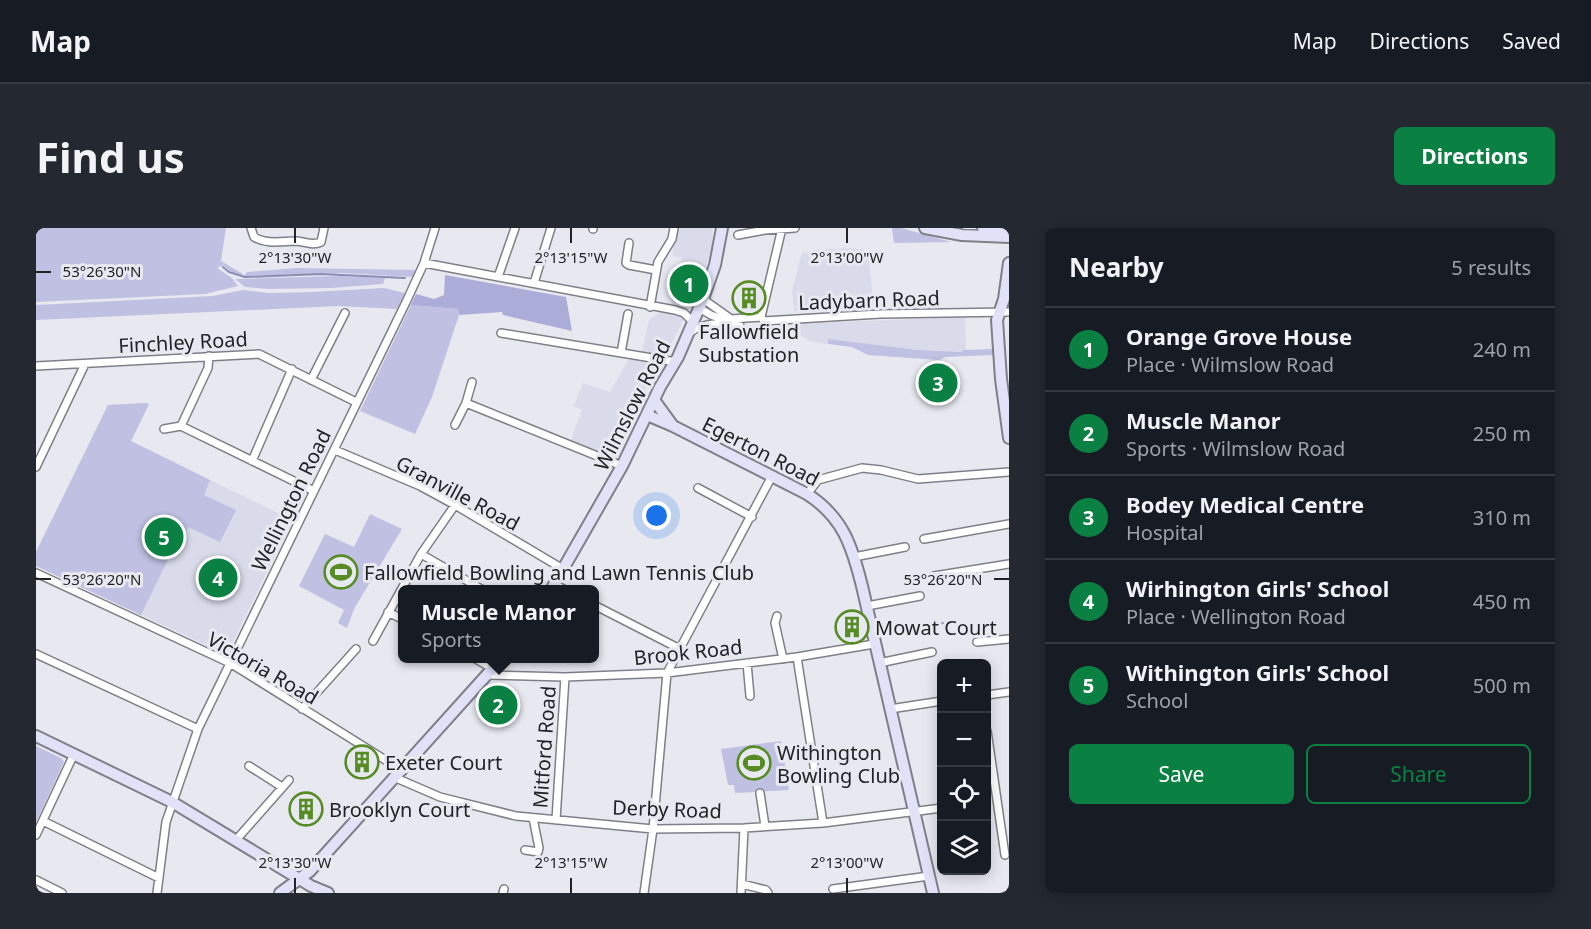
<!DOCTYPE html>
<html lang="en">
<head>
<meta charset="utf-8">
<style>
  :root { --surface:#171b24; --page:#242831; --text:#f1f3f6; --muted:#9ea1a6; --line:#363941; --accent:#0b8043 }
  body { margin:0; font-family:"Noto Sans",sans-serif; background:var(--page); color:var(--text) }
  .controls { position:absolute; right:18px; bottom:18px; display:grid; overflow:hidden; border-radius:9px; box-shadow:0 3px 15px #0003 }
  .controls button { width:54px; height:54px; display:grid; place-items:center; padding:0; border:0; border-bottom:2px solid var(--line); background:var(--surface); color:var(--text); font:30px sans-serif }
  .you { position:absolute; left:621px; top:288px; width:21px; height:21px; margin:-15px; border:4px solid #fff; border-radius:50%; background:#1a73e8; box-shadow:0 0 0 9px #1a73e833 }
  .badge { display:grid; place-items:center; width:39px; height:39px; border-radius:50%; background:var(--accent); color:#fff; font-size:20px; font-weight:700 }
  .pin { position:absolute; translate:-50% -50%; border:3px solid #fff; box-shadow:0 2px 6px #0006 }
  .popup { position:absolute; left:362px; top:357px; width:201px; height:78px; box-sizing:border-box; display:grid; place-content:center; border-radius:9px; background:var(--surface); filter:drop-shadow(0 2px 4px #0005); font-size:20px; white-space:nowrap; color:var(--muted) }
  .popup b { font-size:22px; color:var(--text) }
  .popup::after { content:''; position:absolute; left:50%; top:100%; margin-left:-12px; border:12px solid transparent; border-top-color:var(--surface) }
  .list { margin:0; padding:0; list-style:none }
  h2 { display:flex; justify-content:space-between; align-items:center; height:78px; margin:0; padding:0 24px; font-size:26px }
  h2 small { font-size:20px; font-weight:400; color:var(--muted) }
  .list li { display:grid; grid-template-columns:39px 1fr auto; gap:18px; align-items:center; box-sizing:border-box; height:84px; padding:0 24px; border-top:2px solid var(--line) }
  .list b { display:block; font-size:22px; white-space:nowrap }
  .list p { margin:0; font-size:20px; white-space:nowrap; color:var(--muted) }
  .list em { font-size:20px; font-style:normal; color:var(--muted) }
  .actions { display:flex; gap:12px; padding:18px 24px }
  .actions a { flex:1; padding:14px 0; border:2px solid var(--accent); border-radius:9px; text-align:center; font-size:21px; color:var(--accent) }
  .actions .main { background:var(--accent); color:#fff }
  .icon { flex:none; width:33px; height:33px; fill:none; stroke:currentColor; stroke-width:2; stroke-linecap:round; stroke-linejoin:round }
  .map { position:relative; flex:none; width:973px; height:665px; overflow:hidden; border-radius:9px }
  header { display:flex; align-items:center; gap:36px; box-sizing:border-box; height:84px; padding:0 30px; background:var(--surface); border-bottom:2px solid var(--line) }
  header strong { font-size:28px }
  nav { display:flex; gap:33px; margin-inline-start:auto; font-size:21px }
  .intro { display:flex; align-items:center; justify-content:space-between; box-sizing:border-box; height:144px; padding:0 36px }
  h1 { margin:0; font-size:42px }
  .button { padding:15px 27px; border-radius:9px; background:var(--accent); color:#fff; font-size:21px; font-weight:700 }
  main { display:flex; gap:36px; padding:0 36px }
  aside { flex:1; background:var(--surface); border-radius:9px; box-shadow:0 3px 15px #0003 }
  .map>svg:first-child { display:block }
  .built { fill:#dadbea }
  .green { fill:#bfc0e2 }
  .forest { fill:#abadd8 }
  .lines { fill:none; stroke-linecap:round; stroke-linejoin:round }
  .stream { stroke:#8b8cb6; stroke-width:2 }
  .street-casing { stroke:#7f8087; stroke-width:10 }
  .secondary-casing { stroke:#7f8087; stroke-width:14 }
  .street { stroke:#fff; stroke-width:7 }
  .secondary { stroke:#e1e1f8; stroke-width:10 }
  .ticks { fill:none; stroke:#232326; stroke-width:2 }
  .labels { text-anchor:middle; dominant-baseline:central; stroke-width:6; stroke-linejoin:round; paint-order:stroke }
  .street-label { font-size:20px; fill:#232326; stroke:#e7e8f0 }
  .poi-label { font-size:20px; fill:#232326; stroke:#e7e8f0; text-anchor:start }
  .ticks-label { font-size:15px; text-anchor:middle; fill:#232326; stroke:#e7e8f0; stroke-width:6; stroke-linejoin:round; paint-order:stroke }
</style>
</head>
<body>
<header>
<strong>Map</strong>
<nav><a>Map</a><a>Directions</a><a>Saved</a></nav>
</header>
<div class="intro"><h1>Find us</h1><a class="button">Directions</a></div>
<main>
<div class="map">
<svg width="973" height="665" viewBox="0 0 973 665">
  <rect width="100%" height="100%" fill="#e7e8f0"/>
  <path class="built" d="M636 0H677L676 17 667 48 654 79 630 127 617 138 601 186 583 224 578 226 569 223 568 225 535 212 546 182 538 178 547 155 574 164 594 129 606 124 613 92 635 77 646 30 637 28Z
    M814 20 832 22 838 79 758 83 756 63 765 28 767 24 771 25 776 22Z
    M929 89 930 122 927 124 882 122 793 111 792 116H789L774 113 754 101 755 96Z
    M110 175 113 176 95 213 256 292 192 424 189 426 0 338V324L72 177Z"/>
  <path class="green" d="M0 0H190L185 33 207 46 205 47 194 43 187 37 181 40 196 50 202 58 169 66 0 74Z
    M856 0H865L915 14 858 15Z
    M260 40 379 42 377 49 306 45 208 48 211 44Z
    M302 48 349 50 347 56 295 60 231 61 209 59 199 51Z
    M348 60 369 65 361 81 303 78 0 92V77L177 68 207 62 233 65 276 64Z
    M375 77 422 81 423 87 396 169 379 206 324 183Z
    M792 111 882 122 926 124 927 122 957 121V127L909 129 903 132 832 127 816 119 792 116Z
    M110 175 113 176 95 213 174 252 168 267 200 282 184 314 152 299 145 314 141 313 105 387 0 338V324L72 177Z
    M334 286 366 301 318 381 311 400 302 395 308 382 263 358 289 306 318 319Z
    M745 513 753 562 699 565 698 557H692L685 521Z
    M0 518 25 530 28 534 0 594Z"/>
  <path class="forest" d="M409 47 530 69 536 103 467 87 466 84 423 87 422 81 375 77 380 66 398 71 408 67Z"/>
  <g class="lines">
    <path class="stream" d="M187 39 193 44 209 49 285 46 369 50
      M918 395H925L935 400
      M858 406 912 394"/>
    <g class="street-casing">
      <path id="street" d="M215 0 218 9C231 17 247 13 261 13 270 14 277 18 285 14L288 0
        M557 1V0
        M702 7 729 2 759 0
        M593 15 590 35 593 37 620 42
        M388 35 639 82 648 85 657 94
        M462 49 479 0
        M498 55 515 0
        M667 71 698 93
        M614 79 622 34 636 11 638 0
        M663 80 675 87 693 94
        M725 89 746 0
        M695 91 725 89 728 93 844 86 973 84
        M465 105 640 134
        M653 105C670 93 685 95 704 98
        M585 125 592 86
        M173 128 172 140 145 198 278 263
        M0 138 223 126 320 174
        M275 152 309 85
        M430 175 586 238
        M419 197 430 175 436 154
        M128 201 145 198
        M299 222 384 258 419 277 527 341
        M216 233 256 141
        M0 239 49 136
        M662 260 716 289
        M771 266 782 252 826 240 845 242 882 251 973 244
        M888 311 973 296
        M385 326 447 362
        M818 329 869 319
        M0 345 194 435 367 543
        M898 348 973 336
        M518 356 529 362
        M558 377 644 421
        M831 378 884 368
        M352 384 366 391
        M741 388 739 395 747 431
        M337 413 385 326 419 277
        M941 414 973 411
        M0 426 162 501
        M761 429 787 595
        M438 430 459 442
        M711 435 714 468
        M843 435 896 424
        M452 447 529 449 631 445 761 429 838 416
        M951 467 973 464
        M266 481 320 421
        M854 481 906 473
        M951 503 969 627
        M213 538 246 559
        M360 550 404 569 480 588 617 601 708 600 787 595 906 580
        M724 565 729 598
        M520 592 529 449
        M7 593 123 650
        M0 607 38 526
        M200 612 253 552
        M489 622 502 624 503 620 497 590
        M0 652 26 665
        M706 656 730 662 732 665
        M797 661 893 648
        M121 665 130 594 162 501 371 72 388 35 399 0
        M467 665 468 661
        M608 665 617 601 631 445 736 248
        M705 665 708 600"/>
    </g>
    <g class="secondary-casing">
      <path id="secondary" d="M889 0 926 7 973 9
        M947 0 973 1
        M973 35 968 71 961 92 965 151 973 210
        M618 172 637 198
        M611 187 637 198 771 266C807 289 816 318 826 358L897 665
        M515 362 586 238 624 159 642 129 667 71 679 37 686 0
        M0 508 136 574 275 658 292 665
        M244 665 274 643 466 430"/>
    </g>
    <use href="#street" class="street"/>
    <use href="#secondary" class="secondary"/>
  </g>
  <path class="ticks" d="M259 0V15M535 0V15M811 0V15M0 44H15M0 351H15M958 351H973M259 650V665M535 650V665M811 650V665"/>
  <defs>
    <g id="building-ring" transform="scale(1.725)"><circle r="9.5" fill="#e7e8f0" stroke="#578c24" stroke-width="1.5"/><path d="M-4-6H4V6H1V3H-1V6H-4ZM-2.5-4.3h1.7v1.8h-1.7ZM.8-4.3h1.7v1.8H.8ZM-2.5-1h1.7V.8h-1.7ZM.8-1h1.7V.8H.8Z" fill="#578c24"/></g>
    <g id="stadium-ring" transform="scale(1.725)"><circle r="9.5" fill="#e7e8f0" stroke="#578c24" stroke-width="1.5"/><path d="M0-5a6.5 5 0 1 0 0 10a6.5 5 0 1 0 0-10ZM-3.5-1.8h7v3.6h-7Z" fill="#578c24"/></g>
  </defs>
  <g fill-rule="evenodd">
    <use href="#building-ring" x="713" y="70"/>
    <use href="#stadium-ring" x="305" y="344"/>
    <use href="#building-ring" x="816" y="399"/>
    <use href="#building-ring" x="326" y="534"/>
    <use href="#stadium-ring" x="718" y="535"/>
    <use href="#building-ring" x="270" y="581"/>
  </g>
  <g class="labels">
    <g class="street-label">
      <text transform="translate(833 72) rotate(-2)">Ladybarn Road</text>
      <text transform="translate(147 114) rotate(-3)">Finchley Road</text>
      <text transform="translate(596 177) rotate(-63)">Wilmslow Road</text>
      <text transform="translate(725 223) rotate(27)">Egerton Road</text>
      <text transform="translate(422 265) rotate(28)">Granville Road</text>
      <text transform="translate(255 272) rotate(-64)">Wellington Road</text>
      <text transform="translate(652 424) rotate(-6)">Brook Road</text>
      <text transform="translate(227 440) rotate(30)">Victoria Road</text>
      <text transform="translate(508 519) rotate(-86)">Mitford Road</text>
      <text transform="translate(631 581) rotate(2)">Derby Road</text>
    </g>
    <g class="poi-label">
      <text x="713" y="103" text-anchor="middle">Fallowfield<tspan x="713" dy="23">Substation</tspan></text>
      <text x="328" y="344">Fallowfield Bowling and Lawn Tennis Club</text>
      <text x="839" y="399">Mowat Court</text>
      <text x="741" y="524">Withington<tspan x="741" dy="23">Bowling Club</tspan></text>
      <text x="349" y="534">Exeter Court</text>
      <text x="293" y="581">Brooklyn Court</text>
    </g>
  </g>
  <g class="ticks-label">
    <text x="259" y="35">2°13'30"W</text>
    <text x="535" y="35">2°13'15"W</text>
    <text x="811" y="35">2°13'00"W</text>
    <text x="66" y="49">53°26'30"N</text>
    <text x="66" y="357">53°26'20"N</text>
    <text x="907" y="357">53°26'20"N</text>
    <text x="259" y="640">2°13'30"W</text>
    <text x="535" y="640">2°13'15"W</text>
    <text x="811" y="640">2°13'00"W</text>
  </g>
</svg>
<div class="controls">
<button>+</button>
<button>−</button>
<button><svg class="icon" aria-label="locate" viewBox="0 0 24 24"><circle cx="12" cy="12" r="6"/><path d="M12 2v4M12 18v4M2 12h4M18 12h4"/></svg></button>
<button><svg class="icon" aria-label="layers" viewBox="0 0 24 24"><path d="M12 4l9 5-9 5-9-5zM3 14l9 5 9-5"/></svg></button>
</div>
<div class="you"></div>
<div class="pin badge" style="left:653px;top:56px">1</div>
<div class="pin badge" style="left:462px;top:477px">2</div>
<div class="popup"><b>Muscle Manor</b>Sports</div>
<div class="pin badge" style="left:902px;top:155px">3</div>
<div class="pin badge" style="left:182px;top:350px">4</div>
<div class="pin badge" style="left:128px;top:309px">5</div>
</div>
<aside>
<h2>Nearby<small>5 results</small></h2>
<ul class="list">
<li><span class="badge">1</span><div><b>Orange Grove House</b><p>Place · Wilmslow Road</p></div><em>240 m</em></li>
<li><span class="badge">2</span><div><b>Muscle Manor</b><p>Sports · Wilmslow Road</p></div><em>250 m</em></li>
<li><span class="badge">3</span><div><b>Bodey Medical Centre</b><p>Hospital</p></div><em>310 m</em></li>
<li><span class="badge">4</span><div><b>Wirhington Girls' School</b><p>Place · Wellington Road</p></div><em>450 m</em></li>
<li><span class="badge">5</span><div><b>Withington Girls' School</b><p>School</p></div><em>500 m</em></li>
</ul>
<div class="actions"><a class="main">Save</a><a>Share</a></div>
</aside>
</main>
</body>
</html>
